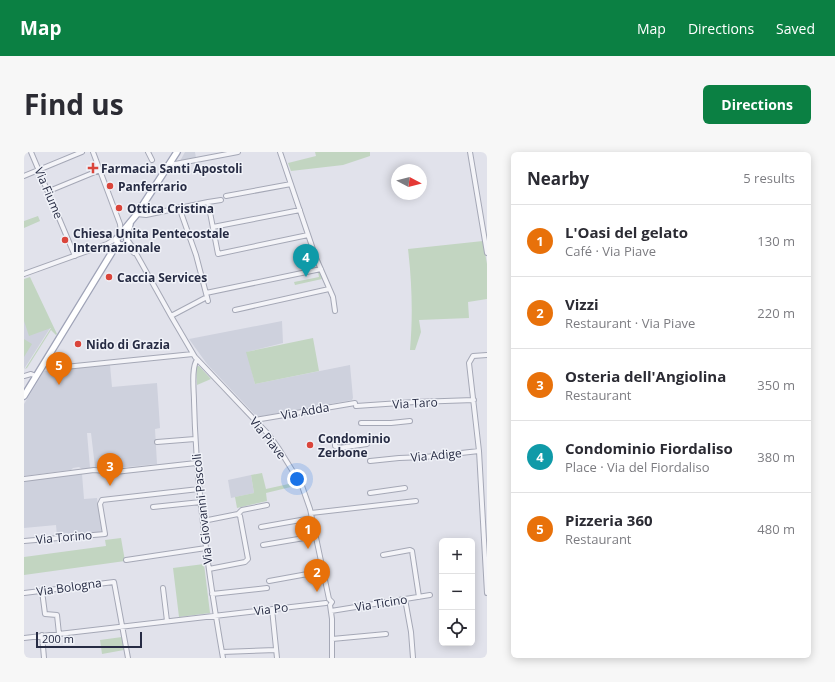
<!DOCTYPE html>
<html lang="en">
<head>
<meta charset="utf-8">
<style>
  :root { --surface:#fff; --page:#f7f7f7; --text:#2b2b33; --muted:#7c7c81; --line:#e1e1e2; --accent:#0b8043 }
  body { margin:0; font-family:"Open Sans",sans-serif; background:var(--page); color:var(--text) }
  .controls { position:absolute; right:12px; bottom:12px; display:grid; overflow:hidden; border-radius:6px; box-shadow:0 2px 10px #0003 }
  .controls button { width:36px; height:36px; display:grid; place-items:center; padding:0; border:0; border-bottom:1px solid var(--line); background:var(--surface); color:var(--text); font:20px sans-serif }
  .compass { position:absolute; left:367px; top:12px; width:36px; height:36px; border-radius:50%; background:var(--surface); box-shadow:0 2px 10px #0003; rotate:97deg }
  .scale { position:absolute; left:12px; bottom:10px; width:106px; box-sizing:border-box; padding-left:4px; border:2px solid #272c44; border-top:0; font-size:11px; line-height:14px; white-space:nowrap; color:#272c44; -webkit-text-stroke:3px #f0f2f8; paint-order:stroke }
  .you { position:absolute; left:273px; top:327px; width:14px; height:14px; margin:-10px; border:3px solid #fff; border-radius:50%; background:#1a73e8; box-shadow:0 0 0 6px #1a73e833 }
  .badge { display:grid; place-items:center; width:26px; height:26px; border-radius:50%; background:var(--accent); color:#fff; font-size:13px; font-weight:700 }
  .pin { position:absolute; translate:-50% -33px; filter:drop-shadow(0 1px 2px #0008) }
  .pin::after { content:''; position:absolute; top:21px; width:14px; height:12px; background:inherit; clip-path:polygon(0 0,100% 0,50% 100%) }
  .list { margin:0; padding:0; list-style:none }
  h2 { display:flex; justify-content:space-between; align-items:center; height:52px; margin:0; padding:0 16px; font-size:17px }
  h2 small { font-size:13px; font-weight:400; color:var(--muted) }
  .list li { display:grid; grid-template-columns:26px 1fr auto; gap:12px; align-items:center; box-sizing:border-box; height:72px; padding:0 16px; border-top:1px solid var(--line) }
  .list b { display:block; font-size:15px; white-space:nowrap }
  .list p { margin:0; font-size:13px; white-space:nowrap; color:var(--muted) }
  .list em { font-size:13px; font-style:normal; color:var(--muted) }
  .icon { flex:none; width:22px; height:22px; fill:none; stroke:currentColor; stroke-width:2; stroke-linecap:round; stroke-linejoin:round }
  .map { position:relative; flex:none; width:463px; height:506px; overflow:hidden; border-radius:6px }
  header { display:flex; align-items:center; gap:24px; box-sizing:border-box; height:56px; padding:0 20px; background:var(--accent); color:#fff }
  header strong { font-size:19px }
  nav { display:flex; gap:22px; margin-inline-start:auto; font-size:14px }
  .intro { display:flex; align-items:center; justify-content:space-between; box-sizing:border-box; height:96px; padding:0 24px }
  h1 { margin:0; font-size:28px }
  .button { padding:10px 18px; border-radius:6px; background:var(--accent); color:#fff; font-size:14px; font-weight:700 }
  main { display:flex; gap:24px; padding:0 24px }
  aside { flex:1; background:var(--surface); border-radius:6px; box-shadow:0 2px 10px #0003 }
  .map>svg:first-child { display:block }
  .built { fill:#ced1dd }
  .green { fill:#c2d5c1 }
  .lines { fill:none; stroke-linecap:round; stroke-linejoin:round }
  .minor-casing { stroke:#a5a8b6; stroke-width:6 }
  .major-casing { stroke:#9fa3b7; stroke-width:8 }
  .minor { stroke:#f4f4f8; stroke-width:4 }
  .major { stroke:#fff; stroke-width:5.5 }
  .poi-dot { fill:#da453b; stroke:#f0f2f8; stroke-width:1.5 }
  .labels { text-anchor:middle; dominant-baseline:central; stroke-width:3; stroke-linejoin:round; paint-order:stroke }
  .poi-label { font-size:12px; font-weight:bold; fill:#272c44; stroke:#f0f2f8; text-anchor:start }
  .street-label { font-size:12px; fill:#272c44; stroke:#f0f2f8 }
</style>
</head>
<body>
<header>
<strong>Map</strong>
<nav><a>Map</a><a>Directions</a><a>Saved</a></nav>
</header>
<div class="intro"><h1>Find us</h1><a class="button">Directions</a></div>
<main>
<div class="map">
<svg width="463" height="506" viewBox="0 0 463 506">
  <rect width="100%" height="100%" fill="#e1e2eb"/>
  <path class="built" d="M161 0H171L172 6 156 9Z
    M0 137 28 173 0 217Z
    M258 169 259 191 223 200 231 232 326 213 329 246 328 248 233 265 183 212 165 187Z
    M86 213 88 235 133 231 136 276 131 277 133 312 93 316 71 315 67 281H63L66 316 58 317 55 315 49 316 47 318 0 324V252L20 219Z
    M58 322 60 347 73 346 78 380 33 384 32 373 0 376V328Z
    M227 323 230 341 207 346 204 328Z"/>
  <path class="green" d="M291 0H346V4L319 13 267 19 264 11 292 4Z
    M14 64 16 69 0 76V69Z
    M459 89 463 112V147L444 150 445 166 395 168 397 180 391 198H386C389 164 388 131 384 97Z
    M294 120H296L298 127 271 133 270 130 295 125Z
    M6 125 33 182 32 183 27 178 3 216 1 217 27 176 5 184 0 169V127Z
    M289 186 295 219 231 232 222 200Z
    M0 187 8 192 0 205Z
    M172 214H175L187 227 173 233Z
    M238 321 242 337 269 331 271 334 242 341 243 349 213 356 211 345 230 341 227 323Z
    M97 386 101 409 0 423V405L82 394 81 388Z
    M180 412 186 461 155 465 149 416Z
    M98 485 100 498 78 502 76 488Z"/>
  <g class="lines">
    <g class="minor-casing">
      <path id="minor" d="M7 0 51 104
        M69 0 96 72 97 83
        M124 0 128 8
        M256 0 292 106 309 145 311 159
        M446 0 463 101
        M146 11 151 12 214 0
        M0 24 58 0
        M25 39 76 18
        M202 44 267 32
        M184 50 197 48
        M155 55 172 103 184 149
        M113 62 122 63 184 50 194 102 284 83
        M189 75 276 58
        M103 87 109 96 147 164 171 205 245 283 255 297 278 334 286 357 305 447 308 450 306 453 308 467V506
        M99 94 105 96 110 101
        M0 122 83 92 93 86
        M182 141 297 117
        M211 158 305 137
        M147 164 183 145
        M463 203 449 204 445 211 455 299 463 441
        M173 208C167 215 170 240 170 249 172 336 184 421 199 506
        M41 215 169 202
        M0 224 7 222 12 224
        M332 254 391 250 450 248
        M231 268 331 251
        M337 271H367L386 269
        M341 286 313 290 311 291V294L315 296 343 292
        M133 290 171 287
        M346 309 375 306 401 305 455 299
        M0 327 70 318 91 320 172 311
        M346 341 381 336
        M129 355 177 350
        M287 361 392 349
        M179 369 214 362 218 358 243 353
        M237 375 288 366
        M0 389 81 382 76 352 78 348 175 337
        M239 393 292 384
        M359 403 386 398 388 399 395 445
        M102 408 182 396
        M185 417 221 410 224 407 216 364 214 362
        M245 429 300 419
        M139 436 143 469
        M18 439 21 462 33 463 35 482
        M0 441 90 430 104 506
        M188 442 243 436
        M381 447 387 480 389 506
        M248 457 253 506
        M307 459 406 443
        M18 483 20 506
        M0 486 302 451
        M308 487 362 482
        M198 500 252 498"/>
    </g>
    <g class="major-casing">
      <path id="major" d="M106 72 103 83V91L100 93H95L93 90V86L98 83 99 79 113 62 153 0
        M0 244 93 92"/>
    </g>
    <use href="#minor" class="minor"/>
    <use href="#major" class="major"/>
  </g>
  <g class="poi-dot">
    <path d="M67 10h4v4h4v4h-4v4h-4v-4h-4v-4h4z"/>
    <circle cx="86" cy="34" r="4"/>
    <circle cx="95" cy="56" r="4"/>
    <circle cx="41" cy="88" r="4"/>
    <circle cx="85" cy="125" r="4"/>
    <circle cx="54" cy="192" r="4"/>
    <circle cx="286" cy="293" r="4"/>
  </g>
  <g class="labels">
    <g class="poi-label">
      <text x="77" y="16">Farmacia Santi Apostoli</text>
      <text x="94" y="34">Panferrario</text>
      <text x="103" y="56">Ottica Cristina</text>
      <text x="49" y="81">Chiesa Unita Pentecostale<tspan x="49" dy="14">Internazionale</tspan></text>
      <text x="93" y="125">Caccia Services</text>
      <text x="62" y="192">Nido di Grazia</text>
      <text x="294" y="286">Condominio<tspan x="294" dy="14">Zerbone</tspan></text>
    </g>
    <g class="street-label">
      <text transform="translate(25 41) rotate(67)">Via Fiume</text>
      <text transform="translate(391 251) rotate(-3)">Via Taro</text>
      <text transform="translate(281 259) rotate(-10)">Via Adda</text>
      <text transform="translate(244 286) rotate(51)">Via Piave</text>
      <text transform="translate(412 303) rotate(-5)">Via Adige</text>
      <text transform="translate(178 357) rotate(-96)">Via Giovanni Pascoli</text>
      <text transform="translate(40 385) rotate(-5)">Via Torino</text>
      <text transform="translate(45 435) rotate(-8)">Via Bologna</text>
      <text transform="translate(357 451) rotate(-9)">Via Ticino</text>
      <text transform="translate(247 457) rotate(-7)">Via Po</text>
    </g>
  </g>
</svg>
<div class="controls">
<button>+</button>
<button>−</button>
<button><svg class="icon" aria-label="locate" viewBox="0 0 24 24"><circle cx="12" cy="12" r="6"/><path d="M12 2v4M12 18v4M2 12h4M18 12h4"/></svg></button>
</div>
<svg class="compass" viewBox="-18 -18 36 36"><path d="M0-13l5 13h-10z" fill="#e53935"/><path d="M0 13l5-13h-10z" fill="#7c7c81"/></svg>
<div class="scale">200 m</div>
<div class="you"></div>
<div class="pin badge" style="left:284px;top:397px;background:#e8710a">1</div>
<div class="pin badge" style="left:293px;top:440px;background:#e8710a">2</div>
<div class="pin badge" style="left:86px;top:334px;background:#e8710a">3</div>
<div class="pin badge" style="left:282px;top:125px;background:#0f9aa8">4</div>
<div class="pin badge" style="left:35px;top:233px;background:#e8710a">5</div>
</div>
<aside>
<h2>Nearby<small>5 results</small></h2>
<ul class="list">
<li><span class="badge" style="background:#e8710a">1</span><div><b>L'Oasi del gelato</b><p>Café · Via Piave</p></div><em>130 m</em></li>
<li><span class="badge" style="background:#e8710a">2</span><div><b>Vizzi</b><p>Restaurant · Via Piave</p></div><em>220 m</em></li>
<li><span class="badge" style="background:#e8710a">3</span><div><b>Osteria dell'Angiolina</b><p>Restaurant</p></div><em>350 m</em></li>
<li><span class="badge" style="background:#0f9aa8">4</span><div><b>Condominio Fiordaliso</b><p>Place · Via del Fiordaliso</p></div><em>380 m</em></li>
<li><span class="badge" style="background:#e8710a">5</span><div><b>Pizzeria 360</b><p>Restaurant</p></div><em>480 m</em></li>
</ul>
</aside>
</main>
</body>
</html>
